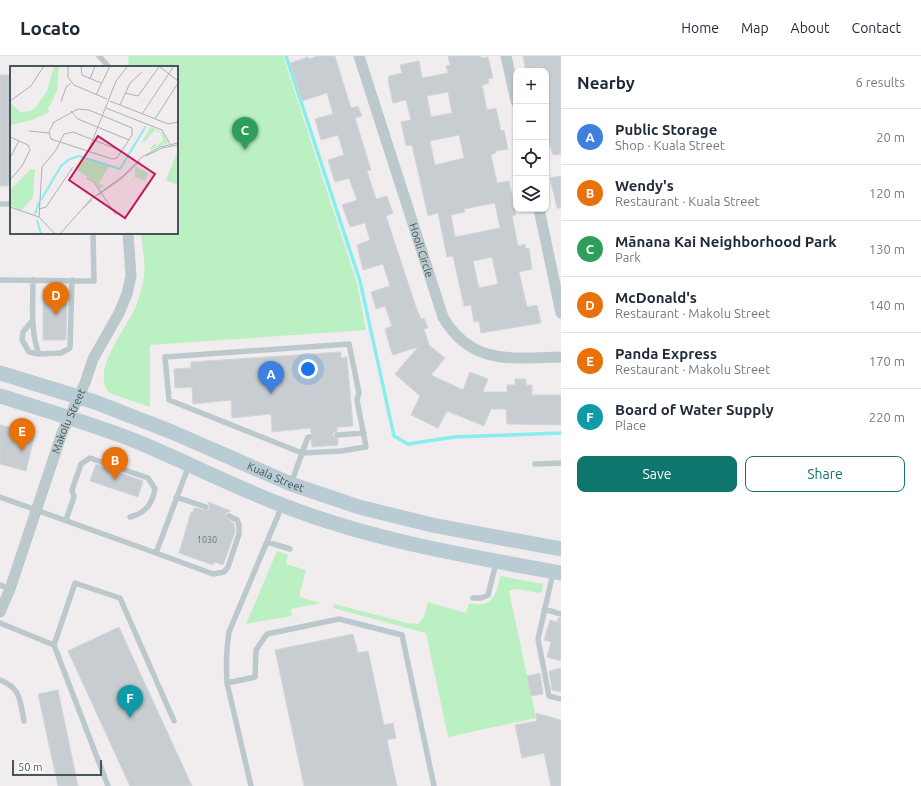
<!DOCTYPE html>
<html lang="en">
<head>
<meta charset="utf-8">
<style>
  :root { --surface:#fff; --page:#f6f6f7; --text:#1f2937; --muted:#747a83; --line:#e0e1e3; --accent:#0f766e }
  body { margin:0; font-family:Ubuntu,sans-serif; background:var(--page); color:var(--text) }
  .controls { position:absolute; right:12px; top:12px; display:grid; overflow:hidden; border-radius:8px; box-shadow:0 1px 3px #0004 }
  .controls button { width:36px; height:36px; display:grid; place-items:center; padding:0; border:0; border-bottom:1px solid var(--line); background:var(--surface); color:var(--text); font:20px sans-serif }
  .scale { position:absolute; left:12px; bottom:10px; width:90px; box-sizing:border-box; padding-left:4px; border:2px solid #45565c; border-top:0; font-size:11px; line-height:14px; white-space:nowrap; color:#45565c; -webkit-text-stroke:3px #fff; paint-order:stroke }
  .you { position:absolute; left:308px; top:313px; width:14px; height:14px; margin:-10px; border:3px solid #fff; border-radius:50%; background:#1a73e8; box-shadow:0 0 0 6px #1a73e833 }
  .badge { display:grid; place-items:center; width:26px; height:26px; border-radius:50%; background:var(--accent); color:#fff; font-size:13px; font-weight:700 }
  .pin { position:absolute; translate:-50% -33px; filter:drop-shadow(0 1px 2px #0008) }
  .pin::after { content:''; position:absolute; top:21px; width:14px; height:12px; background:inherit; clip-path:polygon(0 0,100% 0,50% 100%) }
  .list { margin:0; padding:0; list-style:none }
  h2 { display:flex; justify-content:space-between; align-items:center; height:52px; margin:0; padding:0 16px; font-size:17px }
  h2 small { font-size:13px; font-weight:400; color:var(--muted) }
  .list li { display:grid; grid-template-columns:26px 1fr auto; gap:12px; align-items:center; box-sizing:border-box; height:56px; padding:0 16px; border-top:1px solid var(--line) }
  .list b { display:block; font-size:15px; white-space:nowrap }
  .list p { margin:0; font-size:13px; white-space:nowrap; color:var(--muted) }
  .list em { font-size:13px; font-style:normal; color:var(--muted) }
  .actions { display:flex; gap:8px; padding:12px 16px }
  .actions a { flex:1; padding:9px 0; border:1px solid var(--accent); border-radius:8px; text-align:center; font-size:14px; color:var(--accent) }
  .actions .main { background:var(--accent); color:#fff }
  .icon { flex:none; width:22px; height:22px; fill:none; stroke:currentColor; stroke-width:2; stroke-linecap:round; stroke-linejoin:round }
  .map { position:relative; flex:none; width:561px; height:730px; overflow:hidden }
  header { display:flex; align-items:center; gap:24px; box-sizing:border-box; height:56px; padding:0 20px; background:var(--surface); border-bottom:1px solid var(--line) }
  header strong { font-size:19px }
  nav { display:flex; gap:22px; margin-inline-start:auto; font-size:14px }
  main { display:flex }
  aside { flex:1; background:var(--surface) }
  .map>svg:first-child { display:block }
  .green { fill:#baf0c2 }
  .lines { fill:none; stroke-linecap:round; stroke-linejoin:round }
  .stream { stroke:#86eeec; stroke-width:3.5 }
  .building { fill:#c7cdd1; stroke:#d1d6da; fill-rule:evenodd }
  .service { stroke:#bbc9cd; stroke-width:5.5 }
  .minor { stroke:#bbc9cd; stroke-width:11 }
  .secondary { stroke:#baccd3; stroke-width:15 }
  .labels { text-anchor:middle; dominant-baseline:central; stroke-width:3; stroke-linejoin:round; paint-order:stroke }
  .number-label { font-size:9px; fill:#667479 }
  .street-label { font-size:11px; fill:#45565c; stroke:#fff }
  .inset-river { fill:none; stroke:#86eeec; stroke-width:2 }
  .inset-road { fill:none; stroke:#acb1b4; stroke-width:1 }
  .view { fill:#c2185b; fill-opacity:0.15; stroke:#c2185b; stroke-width:2 }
  .inset-edge { fill:none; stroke:#45565c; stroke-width:2 }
</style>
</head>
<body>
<header>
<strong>Locato</strong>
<nav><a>Home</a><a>Map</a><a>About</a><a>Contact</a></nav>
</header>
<main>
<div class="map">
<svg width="561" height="730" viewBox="0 0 561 730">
  <rect width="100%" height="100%" fill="#f1edee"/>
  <path class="green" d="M128 0H283L357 227 366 274 150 289V351L109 337C90 314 127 272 136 250 139 241 143 230 144 220 146 207 142 190 141 177H177V11H129Z
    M277 495 288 499 286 508 306 514 299 541 321 547 291 553 292 560 246 568Z
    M500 520 543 528 542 536 539 537 517 533 509 535 536 662 448 681 426 577 333 552 334 548 407 567 418 568 424 561 428 546 466 557 469 547C491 553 497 539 500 520Z"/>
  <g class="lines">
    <path class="stream" d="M286 0 360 225 394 380 408 388 454 381 561 377"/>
  </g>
  <path class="building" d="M318 0H335L351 52 358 50 362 60 355 62 371 114 367 115 376 143 387 140 393 157 386 160 416 251 421 263 424 262 428 272 424 273 429 289 445 302 431 319 463 334 470 316 488 323 483 336H507V329H515V323H526V329H532V339H561V369L507 368 506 353H491L484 370 447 355 438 372 411 359 420 340 395 318 418 291 393 299 391 295 385 273 392 270 385 250 376 253 371 236 390 230 383 208 363 214 357 189 370 184 365 167 350 171 342 149 357 144 349 122 335 126 328 104 344 99 338 79 321 84 315 63 333 58 327 37 302 45 290 7 308 1 309 3Z
    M448 0H481V2L488 1 493 22 488 23 489 27 482 29 487 54 496 52 501 75 504 74 508 93 496 95V97L491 99 497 127 509 125 516 159 512 160 518 190 525 188 526 193 529 192 532 213 519 216 527 251 537 249 541 267 481 277 479 265 474 266 471 249 464 250 453 200 447 201 438 157 428 160 412 89 406 90 401 66 411 64 406 44 393 47 388 24 389 20 402 17 400 9 419 5 422 22 448 17 446 10 450 9ZM448 36 452 57 431 61 427 40ZM459 79 464 102 435 109 430 85ZM495 147 500 172 455 181 451 159 465 156 464 153ZM492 201 498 228 479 232 473 205Z
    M523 0H561V98L553 99 550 89 546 90V78L548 77 546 68V15H526Z
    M0 19H11V130H0Z
    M561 120V152H557L550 122Z
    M43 233H66L67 235 66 284H43Z
    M341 296V302L347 301 353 370 337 371V375L333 377V380L338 383V389L312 391 311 385 315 381 311 377 310 372 272 376 271 358 232 362 231 344 193 348 192 331 175 332 174 313 191 312V306Z
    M0 369 25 375 24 378 34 381 26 415 0 408Z
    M96 408 143 425 138 441 90 425Z
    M208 446 231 455 226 457 225 461 234 467 235 476 223 509 214 506 213 509 179 497 191 456H193L194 452 208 454 210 451Z
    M558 562H561V605L547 601 551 586 544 584 550 564 557 566Z
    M119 571 192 730H130L68 595Z
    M353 578 358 597 368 595 384 669 393 667 396 682 387 684 397 730H304L275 594Z
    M561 612V636L552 634 549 615Z
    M540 617 543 638 531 640 527 620Z
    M58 634 78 730H58L38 638Z
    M536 657 561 664V730H551L544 697 522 702 515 669 537 665Z"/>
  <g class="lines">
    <path class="service" d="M99 0 109 11
      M0 148H11
      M0 224 94 225 93 177
      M33 224C33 249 30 275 39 298L61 297 70 292 72 224
      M32 265 23 276 22 284 29 296 39 298
      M337 379 364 377
      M535 408 561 407
      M291 428 302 397 341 395 366 391 357 344 359 337 349 288 165 301 169 344 302 397 308 381H311
      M0 441 156 497 189 409
      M176 441 206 451
      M66 464 74 441 72 434 81 408 90 402 148 422 155 433C152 449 145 457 130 461
      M267 486 290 493
      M156 497 213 518 224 516 228 511 239 478V469L237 464 229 460
      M553 517 538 583 549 640 561 643
      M0 529 10 533
      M473 542H481L488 539 496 507
      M544 553 561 558
      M0 567 54 589 108 730
      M54 589 75 527 120 542 174 665
      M0 624C21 632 20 645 24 665
      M227 627 255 621 256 594 267 578 339 563 402 579 434 730
      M251 730 227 627C226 610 226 594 229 576L282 450"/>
    <g class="minor">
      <path id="s1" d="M359 0 443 261C471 310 513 302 561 301"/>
      <path d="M506 0 516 45"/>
      <path d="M539 153 561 257"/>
      <path id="s2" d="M0 556 10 533 62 377 85 327 93 303 119 257 127 238 131 220 128 177"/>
    </g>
    <g class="secondary">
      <path id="s3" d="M0 317 95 346 172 376 291 428 359 451 432 469 561 493"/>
      <path d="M0 340C48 355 97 369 143 388 190 408 235 431 282 449 371 484 467 500 561 517"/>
    </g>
  </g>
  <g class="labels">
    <g class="number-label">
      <text x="207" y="484">1030</text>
    </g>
    <g class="street-label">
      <text stroke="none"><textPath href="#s1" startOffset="204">Hooli Circle</textPath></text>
      <text stroke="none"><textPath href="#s2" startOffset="203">Makolu Street</textPath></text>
      <text stroke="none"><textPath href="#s3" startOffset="295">Kuala Street</textPath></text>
    </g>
  </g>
  <g transform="translate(10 10)">
    <rect width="168" height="168" fill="#f1edee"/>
    <path d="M44 0H49L47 25 38 43 40 46 22 54 1 59 0 37 11 46 21 45 26 41 37 25ZM141 61 153 67 158 77 140 84 144 77 147 80 153 74 151 67 145 64 134 76 132 75ZM168 84V119L156 114ZM72 91 99 100 89 117 94 120 90 123 83 114 65 103ZM128 99 127 102 138 107 135 115 126 111 119 117 125 111V102ZM21 103H25L23 131 11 145 0 139V124Z" fill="#baf0c2"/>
    <path class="inset-river" d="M31 134 51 100 60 93 69 90 110 103 136 60M25 148 29 136M27 154 31 168"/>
    <path class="inset-road" d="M58 0V11L64 19 97 33M71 0 72 9 91 17M149 0 168 15M80 13 85 0M115 27 128 30 149 1M86 29 100 0M0 35 21 20 34 0M100 35 158 58 168 56M51 36 56 21 61 17M110 39 120 17 132 6M168 41V56M96 42 152 64 160 78M68 43 79 44 122 62V69L107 92 102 93 41 73 39 66 44 56ZM61 45 68 53 119 74M132 48 164 0M145 53 168 17M19 65 39 67M0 71 18 79 20 84 12 100 0 114M78 86 106 15 118 0M136 90 152 82 168 79M0 92 9 75M77 112 84 116 106 149M88 129 111 113 130 95M0 141 29 151 45 168M29 143 36 141 63 101M72 143 82 134M29 151 32 101 46 84 54 68 63 66 112 85M50 168 80 134 113 110 132 91 150 81 168 77"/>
    <path class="view" d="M88 70 145 108 115 152 59 114Z"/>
    <rect width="168" height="168" class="inset-edge"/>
  </g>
</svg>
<div class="controls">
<button>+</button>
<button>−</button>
<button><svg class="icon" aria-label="locate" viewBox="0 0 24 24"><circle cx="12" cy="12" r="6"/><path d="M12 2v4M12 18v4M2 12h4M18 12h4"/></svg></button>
<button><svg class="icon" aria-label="layers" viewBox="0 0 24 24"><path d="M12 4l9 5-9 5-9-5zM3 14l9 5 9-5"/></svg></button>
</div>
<div class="scale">50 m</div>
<div class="you"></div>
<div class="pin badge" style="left:271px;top:338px;background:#3f7fe0">A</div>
<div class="pin badge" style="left:115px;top:424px;background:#e8710a">B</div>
<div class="pin badge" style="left:245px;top:94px;background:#2e9e5b">C</div>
<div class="pin badge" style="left:56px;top:259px;background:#e8710a">D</div>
<div class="pin badge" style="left:22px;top:395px;background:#e8710a">E</div>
<div class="pin badge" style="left:130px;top:662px;background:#0f9aa8">F</div>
</div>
<aside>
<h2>Nearby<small>6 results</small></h2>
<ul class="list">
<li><span class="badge" style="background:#3f7fe0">A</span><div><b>Public Storage</b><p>Shop · Kuala Street</p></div><em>20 m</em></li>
<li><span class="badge" style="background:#e8710a">B</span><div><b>Wendy's</b><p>Restaurant · Kuala Street</p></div><em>120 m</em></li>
<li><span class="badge" style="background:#2e9e5b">C</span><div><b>Mānana Kai Neighborhood Park</b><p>Park</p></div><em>130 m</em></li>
<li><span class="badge" style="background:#e8710a">D</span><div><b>McDonald's</b><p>Restaurant · Makolu Street</p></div><em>140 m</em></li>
<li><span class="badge" style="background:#e8710a">E</span><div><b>Panda Express</b><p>Restaurant · Makolu Street</p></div><em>170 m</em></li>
<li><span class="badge" style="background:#0f9aa8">F</span><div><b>Board of Water Supply</b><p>Place</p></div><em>220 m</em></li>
</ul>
<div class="actions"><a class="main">Save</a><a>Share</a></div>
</aside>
</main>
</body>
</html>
